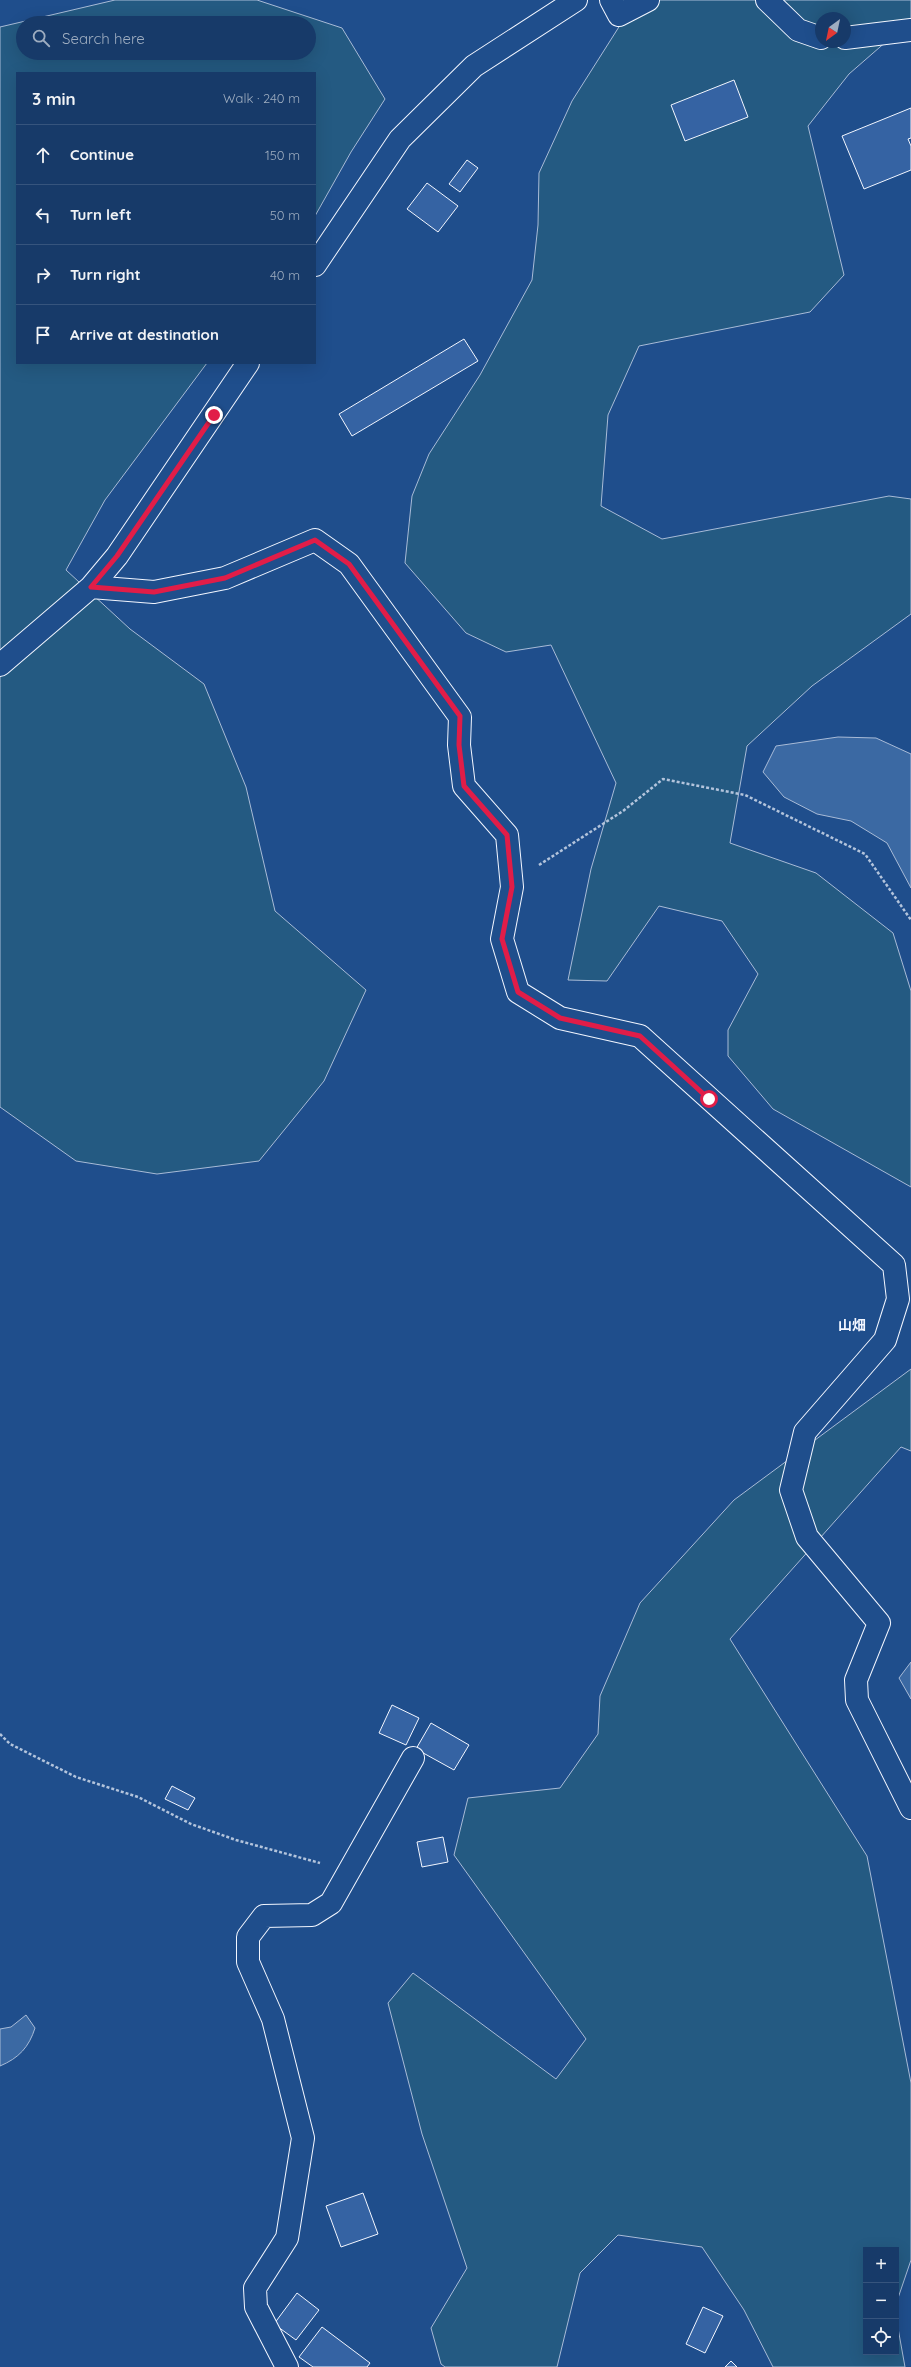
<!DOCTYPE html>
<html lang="en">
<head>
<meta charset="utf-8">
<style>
  :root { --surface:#173a69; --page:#244571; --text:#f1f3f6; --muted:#9eadc0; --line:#36547d }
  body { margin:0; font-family:Quicksand,"Noto Sans JP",sans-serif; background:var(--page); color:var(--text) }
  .controls { position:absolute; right:12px; bottom:12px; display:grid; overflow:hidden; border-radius:0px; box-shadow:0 4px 16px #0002 }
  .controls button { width:36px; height:36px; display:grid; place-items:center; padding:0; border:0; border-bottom:1px solid var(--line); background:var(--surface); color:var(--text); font:20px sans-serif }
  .compass { position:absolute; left:815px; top:12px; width:36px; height:36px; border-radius:50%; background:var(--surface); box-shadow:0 4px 16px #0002; rotate:213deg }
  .stop { position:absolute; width:12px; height:12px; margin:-9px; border:3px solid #e11d48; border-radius:50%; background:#fff }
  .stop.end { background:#e11d48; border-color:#fff; box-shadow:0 1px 4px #0008 }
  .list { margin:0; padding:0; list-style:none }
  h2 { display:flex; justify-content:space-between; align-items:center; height:52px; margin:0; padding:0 16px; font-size:17px }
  h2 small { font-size:13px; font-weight:400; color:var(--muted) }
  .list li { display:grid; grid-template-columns:26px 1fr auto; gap:12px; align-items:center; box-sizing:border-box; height:60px; padding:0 16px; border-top:1px solid var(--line) }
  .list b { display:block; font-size:15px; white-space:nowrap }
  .list em { font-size:13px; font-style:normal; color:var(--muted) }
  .icon { flex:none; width:22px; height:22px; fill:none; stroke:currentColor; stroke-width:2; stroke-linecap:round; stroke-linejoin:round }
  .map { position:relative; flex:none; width:911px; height:2367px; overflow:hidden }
  .search { position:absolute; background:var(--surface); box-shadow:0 4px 16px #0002; left:16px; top:16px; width:300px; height:44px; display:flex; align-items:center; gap:10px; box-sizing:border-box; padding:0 14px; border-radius:22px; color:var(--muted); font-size:15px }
  .panel { position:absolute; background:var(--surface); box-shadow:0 4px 16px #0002; left:16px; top:72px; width:300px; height:292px; border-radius:0px }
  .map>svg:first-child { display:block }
  .green { fill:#245a82; stroke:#a8bbd7; fill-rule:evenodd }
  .water { fill:#3b69a3; stroke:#a8bbd7 }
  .building { fill:#3563a3; stroke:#f2f6ff }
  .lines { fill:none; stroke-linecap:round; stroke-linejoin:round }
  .minor-casing { stroke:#f2f6ff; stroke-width:24 }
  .path { stroke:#b3c4dc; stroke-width:2.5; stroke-dasharray:3 2; stroke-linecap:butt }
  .minor { stroke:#1f4e8c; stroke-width:22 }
  .route { stroke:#e11d48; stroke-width:5 }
  .labels { text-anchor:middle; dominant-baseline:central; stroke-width:3; stroke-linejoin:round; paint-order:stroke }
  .neighbourhood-label { font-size:14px; font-weight:bold; fill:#f2f6ff; stroke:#1f4e8c }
</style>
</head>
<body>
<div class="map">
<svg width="911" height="2367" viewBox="0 0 911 2367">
  <rect width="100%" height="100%" fill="#1f4e8c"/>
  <path class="green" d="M115 0H257L342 28 385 99 351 152 315 216V73H17V363H207L105 500 66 570 130 629 204 684 246 787 275 911 366 990 324 1081 259 1161 157 1174 76 1161 0 1107V27ZM23 23H309V53H23Z
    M636 0H911V20L849 74 808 126 844 275 810 312 639 346 608 415 601 506 662 539 889 496 911 499V614L812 686 747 746 730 843 816 873 893 933 911 991V1187L773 1109 728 1056V1030L758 974 722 921 659 906 607 981 568 980 591 869 616 783 551 645 506 652 466 633 405 563 412 496 429 454 480 375 532 280 538 225 539 173 572 101ZM821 18H845V42H821Z
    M911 1369V1451L901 1447 730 1639 867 1856 911 2083V2260L896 2304V2250H866V2352H896V2317L905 2367H773L744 2310 702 2247 618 2235 580 2273 557 2367H445L441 2364 431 2328 467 2268 422 2134 388 2003 413 1973 556 2079 586 2039 454 1855 468 1798 560 1788 598 1734 600 1696 640 1603 734 1500Z"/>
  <path class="water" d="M838 737 876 738 911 754V888L887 843 851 821 817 814 784 797 763 772 776 746Z
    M911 1662V1699L899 1678Z
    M26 2015 35 2028C29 2047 19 2058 0 2066V2029L11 2027Z"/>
  <path class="building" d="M734 80 748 117 685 141 671 105Z
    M911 108V138L908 139 911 146V170L864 189 842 136Z
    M467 160 478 168 460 192 449 184Z
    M427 183 458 206 438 232 407 209Z
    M464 339 478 361 352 436 339 414Z
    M392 1705 419 1718 406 1745 379 1733Z
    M431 1723 469 1745 454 1770 416 1749Z
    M172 1786 195 1798 188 1810 165 1799Z
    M443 1837 448 1862 422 1867 417 1842Z
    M363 2193 378 2234 341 2247 326 2206Z
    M297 2293 319 2310 296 2340 274 2324Z
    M703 2307 723 2316 705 2353 686 2344Z
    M322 2327 370 2363 367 2367H313L299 2357Z
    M731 2361 737 2367H725Z"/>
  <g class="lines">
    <g class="minor-casing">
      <path id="minor" d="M611 0 619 15 648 0
        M767 0 798 30 821 38
        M845 38 911 30
        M315 265 400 139 474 66 576 0
        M91 587 154 592 225 578 315 540 349 564 460 717 459 745 464 786 507 835 512 887 502 939 518 992 560 1018 640 1036 894 1265 898 1299 885 1340 805 1432 791 1490 807 1537 879 1623 856 1680 857 1700 911 1808
        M0 665 91 587 117 556 248 363
        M287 2367 256 2307 255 2288 287 2238 303 2138 273 2019 248 1962V1937L264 1916 312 1915 331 1903 413 1758"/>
    </g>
    <path class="path" d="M539 865 623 811 663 779 745 795 865 854 911 920
      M0 1734 10 1744 76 1777 138 1797 191 1824 236 1840 320 1863"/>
    <use href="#minor" class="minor"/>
  </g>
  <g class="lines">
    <path class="route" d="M214 415 117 556 91 587 154 592 225 578 315 540 349 564 460 716 459 745 464 786 507 835 512 887 502 939 518 992 560 1018 640 1036 709 1099"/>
  </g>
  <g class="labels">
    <g class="neighbourhood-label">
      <text x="852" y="1325">山畑</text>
    </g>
  </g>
</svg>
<div class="controls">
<button>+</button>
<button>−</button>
<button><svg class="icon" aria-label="locate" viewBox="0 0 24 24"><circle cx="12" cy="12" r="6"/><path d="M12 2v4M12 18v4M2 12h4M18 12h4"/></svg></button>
</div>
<svg class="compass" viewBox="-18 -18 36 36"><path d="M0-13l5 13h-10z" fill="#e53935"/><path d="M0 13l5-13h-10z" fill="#9eadc0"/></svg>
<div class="stop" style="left:709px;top:1099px"></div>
<div class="stop end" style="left:214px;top:415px"></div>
<div class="search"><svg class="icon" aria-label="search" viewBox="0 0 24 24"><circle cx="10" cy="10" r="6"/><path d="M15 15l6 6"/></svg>Search here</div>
<section class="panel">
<h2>3 min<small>Walk · 240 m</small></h2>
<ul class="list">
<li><svg class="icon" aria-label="ahead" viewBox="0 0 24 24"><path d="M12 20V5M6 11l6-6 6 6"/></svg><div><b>Continue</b></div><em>150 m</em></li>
<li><svg class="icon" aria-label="left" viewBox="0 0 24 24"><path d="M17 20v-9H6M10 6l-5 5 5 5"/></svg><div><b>Turn left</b></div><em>50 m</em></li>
<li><svg class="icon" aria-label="right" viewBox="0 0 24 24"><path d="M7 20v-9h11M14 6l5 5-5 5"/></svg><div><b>Turn right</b></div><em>40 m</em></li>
<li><svg class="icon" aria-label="arrive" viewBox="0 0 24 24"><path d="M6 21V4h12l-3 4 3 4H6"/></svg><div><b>Arrive at destination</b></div></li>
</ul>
</section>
</div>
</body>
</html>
